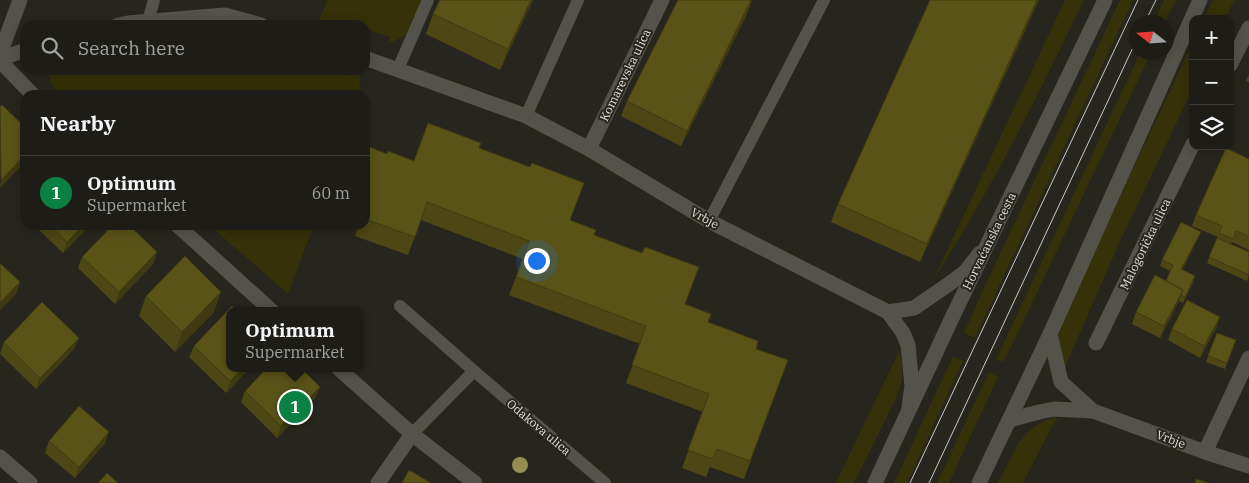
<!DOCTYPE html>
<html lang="en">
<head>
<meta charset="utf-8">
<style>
  :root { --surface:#1d1c16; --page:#25251f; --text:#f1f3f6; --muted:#a0a1a1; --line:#3b3a35; --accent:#0b8043 }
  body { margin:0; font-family:"IBM Plex Serif",serif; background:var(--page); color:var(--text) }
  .controls { position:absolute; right:15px; top:15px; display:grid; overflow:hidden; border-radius:10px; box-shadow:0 2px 12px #0003 }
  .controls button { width:45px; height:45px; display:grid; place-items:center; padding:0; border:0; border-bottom:1px solid var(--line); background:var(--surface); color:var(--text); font:25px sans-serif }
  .compass { position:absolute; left:1129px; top:15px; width:45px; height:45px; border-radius:50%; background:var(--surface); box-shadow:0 2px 12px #0003; rotate:287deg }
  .you { position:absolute; left:536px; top:260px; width:18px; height:18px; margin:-12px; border:4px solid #fff; border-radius:50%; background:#1a73e8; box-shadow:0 0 0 8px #1a73e833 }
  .badge { display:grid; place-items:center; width:32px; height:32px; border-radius:50%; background:var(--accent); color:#fff; font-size:16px; font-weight:700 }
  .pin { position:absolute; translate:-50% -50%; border:2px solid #fff; box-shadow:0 1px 5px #0006 }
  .popup { position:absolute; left:226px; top:307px; width:138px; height:65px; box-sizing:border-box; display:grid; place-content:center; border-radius:10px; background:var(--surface); filter:drop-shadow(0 1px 4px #0005); font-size:16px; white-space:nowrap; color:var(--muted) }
  .popup b { font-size:19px; color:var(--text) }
  .popup::after { content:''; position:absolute; left:50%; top:100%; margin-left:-10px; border:10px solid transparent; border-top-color:var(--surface) }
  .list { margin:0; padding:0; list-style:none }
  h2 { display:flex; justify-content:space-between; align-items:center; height:65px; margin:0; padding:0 20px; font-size:21px }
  h2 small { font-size:16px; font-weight:400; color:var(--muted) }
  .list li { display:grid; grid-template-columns:32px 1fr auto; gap:15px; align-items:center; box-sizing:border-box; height:75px; padding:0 20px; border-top:1px solid var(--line) }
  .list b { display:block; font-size:19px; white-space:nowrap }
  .list p { margin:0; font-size:16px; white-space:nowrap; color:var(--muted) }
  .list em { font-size:16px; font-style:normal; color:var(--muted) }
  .icon { flex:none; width:28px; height:28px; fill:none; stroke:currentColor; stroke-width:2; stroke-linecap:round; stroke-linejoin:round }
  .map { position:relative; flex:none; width:1249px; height:483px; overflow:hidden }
  .search { position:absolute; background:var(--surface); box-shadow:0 2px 12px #0003; left:20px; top:20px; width:350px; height:55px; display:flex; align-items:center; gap:12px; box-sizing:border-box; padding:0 18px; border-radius:15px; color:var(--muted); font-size:19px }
  .panel { position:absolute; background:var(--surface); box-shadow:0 2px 12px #0003; left:20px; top:90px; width:350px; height:140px; border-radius:15px }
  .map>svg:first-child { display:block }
  .green { fill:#353108 }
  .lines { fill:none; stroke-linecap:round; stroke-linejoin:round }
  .service { stroke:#54534b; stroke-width:12 }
  .minor { stroke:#54534b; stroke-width:15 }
  .tertiary { stroke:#54534b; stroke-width:15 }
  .tram { stroke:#cbcac5; stroke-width:1 }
  .tree { fill:#948e50 }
  .wall { fill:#4d4715 }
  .shaded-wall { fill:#3f3a11 }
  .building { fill:#5a5318; stroke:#3f3a11 }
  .labels { text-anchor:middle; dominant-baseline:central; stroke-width:4; stroke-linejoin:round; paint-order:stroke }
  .street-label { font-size:12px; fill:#e0e0db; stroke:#27261e }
</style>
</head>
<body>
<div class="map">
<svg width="1249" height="483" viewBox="0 0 1249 483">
  <rect width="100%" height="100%" fill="#27261e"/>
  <path class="green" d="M327 0H424L409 34 388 44 390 37 365 29V25H329L319 22Z
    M1065 0H1084C1038 96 991 191 933 280Z
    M1120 0H1133L975 338 964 333 987 281Z
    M1164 0H1176L1165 22H1154Z
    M1213 0H1234L1225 19H1204Z
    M1193 42V88L1122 237 1064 369 1057 340 1059 326Z
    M1140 53H1151L1004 362 996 359Z
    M50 70H354L359 72 360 79 359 95H60C54 88 47 80 50 70Z
    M209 225H314L288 294Z
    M899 351 902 362V381L896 398 854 483H836Z
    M953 356 963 361 907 483H894Z
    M989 372 998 377 949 483H937Z
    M1057 417 1023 483H998C1014 453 1020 426 1057 417Z"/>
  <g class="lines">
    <path class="service" d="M148 21 154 0
      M398 69 428 0
      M526 116 578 0
      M709 221 824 0
      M400 306 474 371 605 483
      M412 434 474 371"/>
    <path class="minor" d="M118 25 128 23 225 15 261 25
      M0 54 20 0
      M365 58 526 116 589 149 709 221 888 312 903 333 908 345 912 386 909 406
      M0 59 25 50
      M0 61 33 95
      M1230 65 1249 28
      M589 149 662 0
      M177 225 272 311
      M888 312 914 308 949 284 965 272 980 253
      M1050 334 1061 382 1093 411
      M1096 343 1193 144
      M338 368 412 434 475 483
      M1010 420 1039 412 1054 409 1093 411 1205 452 1249 466
      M1205 452 1249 358
      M378 483 412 434"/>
    <path class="tertiary" d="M0 457 30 483
      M875 483 951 320 1105 0
      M979 483 1050 334 1200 0"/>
    <path class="tram" d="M1145 22 1156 0
      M910 483 1138 0
      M929 483 1136 41"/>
  </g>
  <circle class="tree" cx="520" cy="465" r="8"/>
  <path class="wall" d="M440 0H533L500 70 426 34 433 14Z
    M752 0 747 14 681 146 621 116 627 101Z
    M930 0H1039L920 262 831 222 838 204Z
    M1249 74V82L1246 81Z
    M365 145 387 154 414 161 479 148 570 221 594 235 708 322 756 349 788 360 744 479 710 467 706 477 682 468 703 412 626 383 640 344 509 295 523 259 421 220 408 255 355 236 357 230 344 225H365Z
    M1249 159V250L1232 242 1231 244 1249 252V275L1247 281 1207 263 1218 237 1192 226 1196 215Z
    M34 225H90L63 253Z
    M1198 238 1182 270 1193 283 1183 303 1179 301 1160 338 1132 324 1136 312 1166 281 1170 271 1160 266 1162 260Z
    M157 252 153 264 115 304 78 268 82 257Z
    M146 296 214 312 175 352 139 316Z
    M1220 317 1216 328 1200 358 1168 340 1172 329Z
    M1217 333 1236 340 1225 369 1206 362Z
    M79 338 74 349 36 389 0 354 4 342Z
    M194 346 230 368H250L226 393 189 357Z
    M320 387 315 398 277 438 241 402 245 391Z
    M49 441 105 443 75 478 45 453Z"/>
  <path class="shaded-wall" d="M531 0H533L500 70 508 49Z
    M752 0 747 14 681 146 687 131Z
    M1037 0H1039L920 262 927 244Z
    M25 155V162L0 188 1 180Z
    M83 225H90L63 253 67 242Z
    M1201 232 1179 276 1181 269Z
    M157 252 153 264 115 304 119 292Z
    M1195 276 1193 283 1183 303 1185 297Z
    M20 282 16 294 0 310V303Z
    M1183 290 1179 301 1160 338 1164 326Z
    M221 292 214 312 175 352 182 332Z
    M1220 317 1216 328 1200 358 1204 346Z
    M79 338 74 349 36 389 40 378Z
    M243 368H250L226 393 230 381Z
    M320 387 315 398 277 438 281 426Z
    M109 432 105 443 75 478 79 467Z"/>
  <path class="building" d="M440 0H531L508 49 433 14Z
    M678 0H751L687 131 627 101Z
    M930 0H1037L927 244 838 204Z
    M2 105 25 127V155L1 180 0 107Z
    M428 123 481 143 479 148 530 167 532 163 584 183 570 220 596 230 594 235 642 253 645 247 699 267 685 304 711 314 708 322 758 341 756 349 788 360 750 461 717 449 713 459 688 450 709 394 632 365 646 326 516 277 529 241 427 202 415 237 365 219V145L387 154 388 151 414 161Z
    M1226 148 1249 159V236L1236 231 1233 239 1219 233 1222 226 1196 215Z
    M1181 222 1201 232 1181 269 1195 276 1185 297 1181 295 1183 290 1166 281 1173 265 1162 260Z
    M50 225H83L67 242Z
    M113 225H129L157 252 119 292 82 257Z
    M1217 238 1249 252V275L1209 257Z
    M185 256 221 292 182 332 146 296Z
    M0 263 20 282 0 303Z
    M1155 275 1183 290 1164 326 1136 312Z
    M1187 300 1220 317 1204 346 1172 329Z
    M42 302 79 338 40 378 4 342Z
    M232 306 237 311H230V368H243L230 381 194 346Z
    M1217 333 1236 340 1227 363 1208 356Z
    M267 368H301L320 387 281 426 245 391Z
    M79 406 109 432 79 467 49 441Z
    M409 470 431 483H402Z
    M107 473 118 483H98Z
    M1196 479 1209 483H1195Z"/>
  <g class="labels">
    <g class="street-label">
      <text transform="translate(625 75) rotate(-64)">Komarevska ulica</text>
      <text transform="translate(705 218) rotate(29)">Vrbje</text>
      <text transform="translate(989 241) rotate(-64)">Horvaćanska cesta</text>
      <text transform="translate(1145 244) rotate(-64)">Malogorička ulica</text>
      <text transform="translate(539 427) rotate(40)">Odakova ulica</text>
      <text transform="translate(1171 439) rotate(20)">Vrbje</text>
    </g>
  </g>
</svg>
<div class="controls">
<button>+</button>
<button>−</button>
<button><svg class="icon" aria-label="layers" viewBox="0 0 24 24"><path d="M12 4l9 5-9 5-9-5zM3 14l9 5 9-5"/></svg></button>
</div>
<svg class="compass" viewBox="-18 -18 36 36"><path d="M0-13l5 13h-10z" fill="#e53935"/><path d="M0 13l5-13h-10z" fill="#a0a1a1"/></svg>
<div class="you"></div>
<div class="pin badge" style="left:295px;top:407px">1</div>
<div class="popup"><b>Optimum</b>Supermarket</div>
<div class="search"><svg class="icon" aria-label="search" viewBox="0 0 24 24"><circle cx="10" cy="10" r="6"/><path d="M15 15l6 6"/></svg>Search here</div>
<section class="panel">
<h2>Nearby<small></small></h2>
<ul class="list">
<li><span class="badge">1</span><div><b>Optimum</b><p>Supermarket</p></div><em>60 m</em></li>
</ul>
</section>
</div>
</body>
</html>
